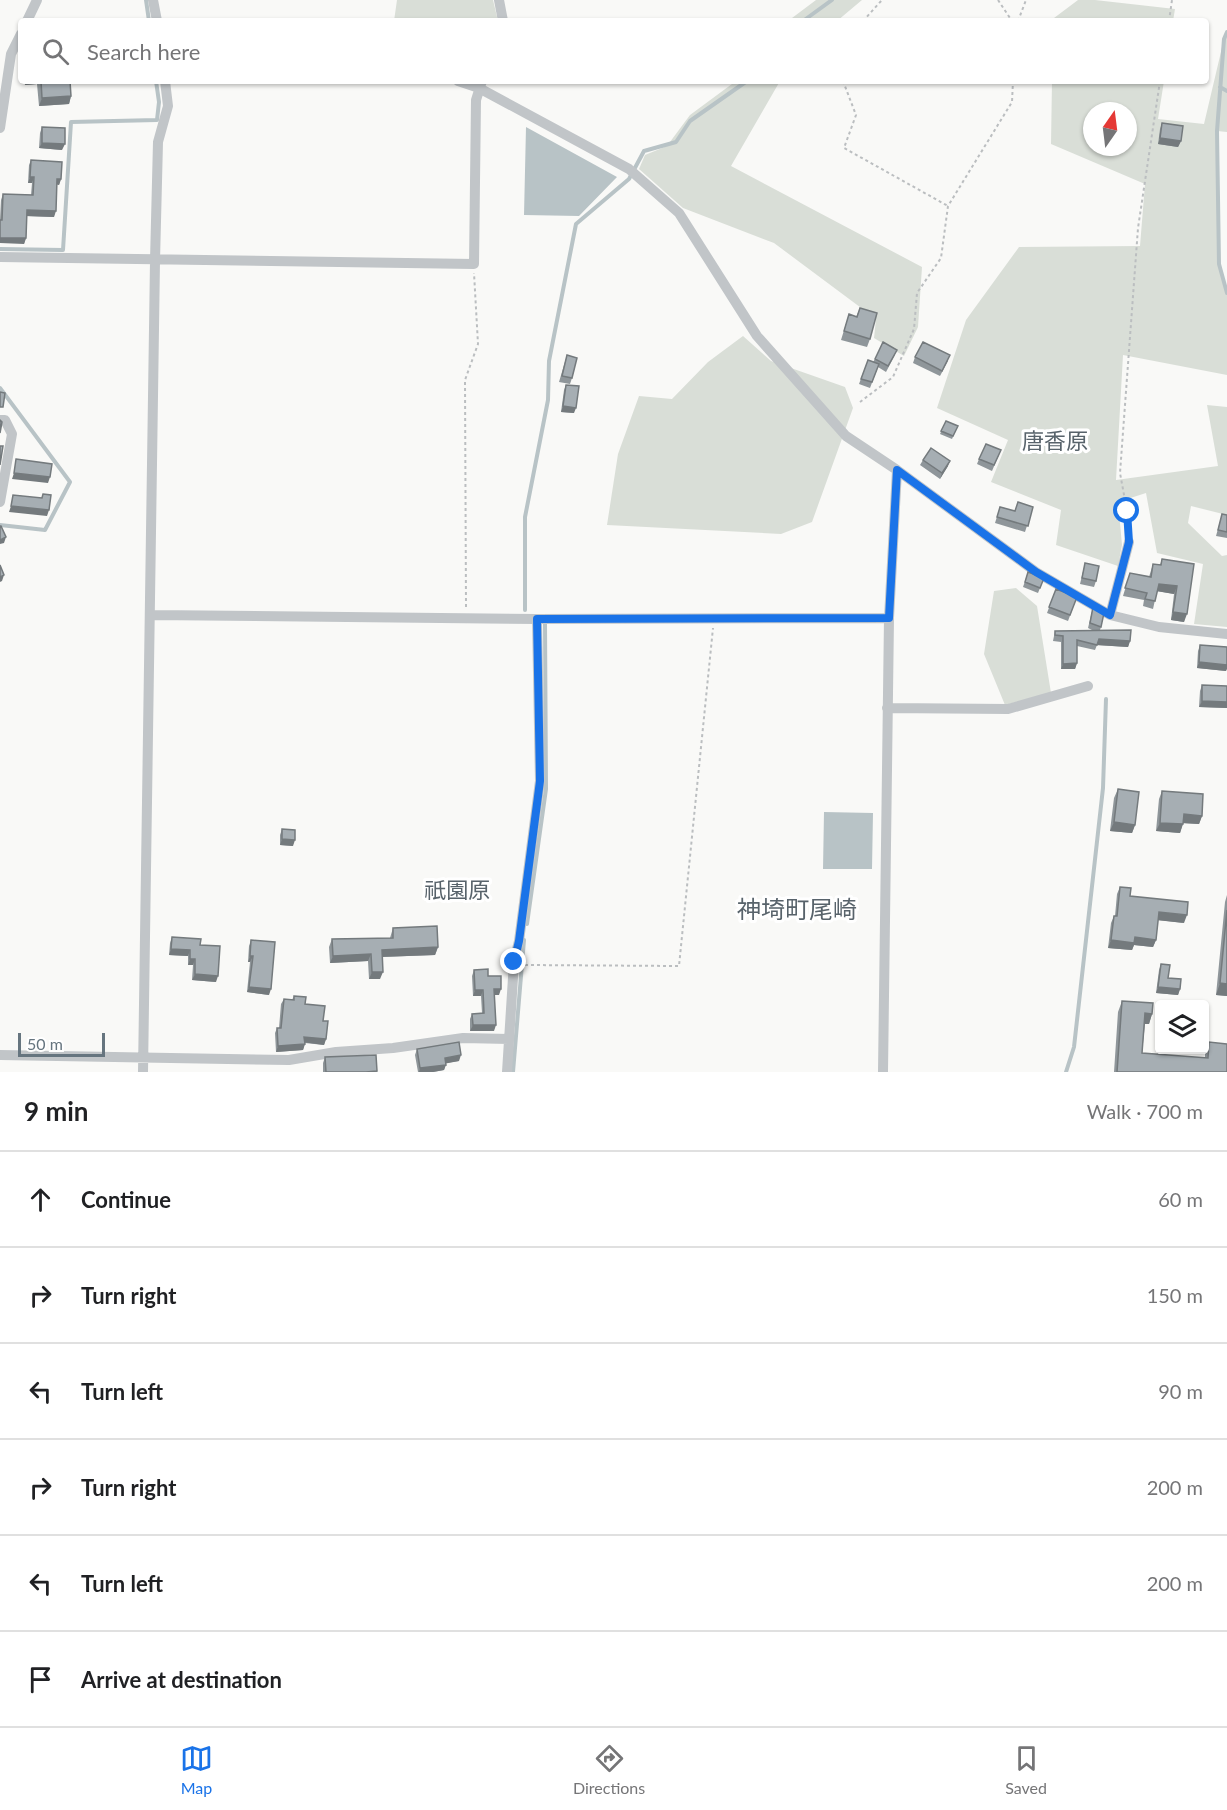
<!DOCTYPE html>
<html lang="en">
<head>
<meta charset="utf-8">
<style>
  :root { --surface:#fff; --page:#f2f2f2; --text:#202124; --muted:#757577; --line:#e0e0e0; --accent:#1a73e8 }
  body { margin:0; font-family:Lato,"Noto Sans JP",sans-serif; background:var(--page); color:var(--text) }
  .controls { position:absolute; right:18px; bottom:18px; display:grid; overflow:hidden; border-radius:6px; box-shadow:0 2px 4px #0004 }
  .controls button { width:54px; height:54px; display:grid; place-items:center; padding:0; border:0; border-bottom:2px solid var(--line); background:var(--surface); color:var(--text); font:30px sans-serif }
  .compass { position:absolute; left:1083px; top:102px; width:54px; height:54px; border-radius:50%; background:var(--surface); box-shadow:0 2px 4px #0004; rotate:14deg }
  .scale { position:absolute; left:18px; bottom:15px; width:87px; box-sizing:border-box; padding-left:6px; border:3px solid #66757f; border-top:0; font-size:16px; line-height:21px; white-space:nowrap; color:#66757f; -webkit-text-stroke:4px #fff; paint-order:stroke }
  .stop { position:absolute; width:18px; height:18px; margin:-14px; border:4px solid #1a73e8; border-radius:50%; background:#fff }
  .stop.end { background:#1a73e8; border-color:#fff; box-shadow:0 2px 6px #0008 }
  .list { margin:0; padding:0; list-style:none }
  h2 { display:flex; justify-content:space-between; align-items:center; height:78px; margin:0; padding:0 24px; font-size:26px }
  h2 small { font-size:20px; font-weight:400; color:var(--muted) }
  .list li { display:grid; grid-template-columns:39px 1fr auto; gap:18px; align-items:center; box-sizing:border-box; height:96px; padding:0 24px; border-top:2px solid var(--line) }
  .list b { display:block; font-size:22px; white-space:nowrap }
  .list em { font-size:20px; font-style:normal; color:var(--muted) }
  .icon { flex:none; width:33px; height:33px; fill:none; stroke:currentColor; stroke-width:2; stroke-linecap:round; stroke-linejoin:round }
  .map { position:relative; flex:none; width:1227px; height:1072px; overflow:hidden }
  .search { position:absolute; background:var(--surface); box-shadow:0 2px 4px #0004; left:18px; right:18px; top:18px; height:66px; display:flex; align-items:center; gap:15px; box-sizing:border-box; padding:0 21px; border-radius:6px; color:var(--muted); font-size:22px }
  .sheet { height:654px; background:var(--surface) }
  nav { display:flex; justify-content:space-around; align-items:center; box-sizing:border-box; height:84px; border-top:2px solid var(--line); background:var(--surface); font-size:16px; color:var(--muted) }
  nav a { display:grid; justify-items:center; gap:3px }
  nav .on { color:var(--accent) }
  .map>svg:first-child { display:block }
  .green { fill:#d9ded7; fill-rule:evenodd }
  .water { fill:#b8c3c6 }
  .lines { fill:none; stroke-linecap:round; stroke-linejoin:round }
  .stream { stroke:#b8c3c6; stroke-width:4 }
  .path { stroke:#bbbec0; stroke-width:2; stroke-dasharray:3 3; stroke-linecap:butt }
  .street { stroke:#c1c5c8; stroke-width:10 }
  .wall { fill:#8f969a }
  .shaded-wall { fill:#747a7d }
  .building { fill:#a6aeb3; stroke:#747a7d; stroke-width:1.5 }
  .route { stroke:#1a73e8; stroke-width:8 }
  .labels { text-anchor:middle; dominant-baseline:central; stroke-width:6; stroke-linejoin:round; paint-order:stroke }
  .neighbourhood-label { font-size:22px; fill:#58636b; stroke:#fff }
  .quarter-label { font-size:24px; fill:#58636b; stroke:#fff }
</style>
</head>
<body>
<div class="map">
<svg width="1227" height="1072" viewBox="0 0 1227 1072">
  <rect width="100%" height="100%" fill="#f9f9f7"/>
  <path class="green" d="M397 0H493L498 21H394Z
    M816 0H862L837 21H788Z
    M1078 0H1095L1175 9 1173 21H1053L1054 18Z
    M1227 32V132L1217 131 1219 264 1227 293V375L1123 355 1116 480 1218 466 1207 405 1227 407V515L1191 506 1188 523 1222 556 1227 555V627L1194 624 1203 564 1157 553 1146 493 1118 502 1122 545 1118 566 1056 545 1061 510 991 482 1008 440 937 408 966 320 1019 247 1140 246 1145 184 1051 144 1052 81H1164L1158 119 1204 124 1224 39ZM1092 111H1128V147H1092Z
    M736 81H780L731 166 922 267 918 327 904 356 874 338 876 319 774 243 683 208 639 169 645 155 667 146 690 115Z
    M743 336 771 361 845 387 853 408 812 522 781 534 607 525 618 454 639 396 672 399 708 362Z
    M1016 588 1037 606 1051 693 1005 705 984 654 994 591Z"/>
  <path class="water" d="M526 127 617 177 579 216 524 215Z
    M824 812 873 813 872 869H823Z"/>
  <g class="lines">
    <path class="stream" d="M146 0 149 21
      M803 21 832 0
      M1227 32 1224 39 1217 131 1219 264 1227 293
      M1220 87 1227 91
      M0 249 63 250 71 122 157 120 159 102 156 81
      M0 388 70 482 45 530 0 525
      M525 610V517L548 400 549 361 576 224 629 179 644 151 676 142 690 121 747 81
      M527 924 546 789 545 623
      M513 1072 524 940
      M1066 1072 1074 1047 1103 788 1106 699"/>
    <path class="path" d="M998 0 1012 21
      M863 21 882 0
      M1018 21 1026 0
      M1169 21 1172 0
      M843 81 856 115 844 148 948 206
      M860 402 893 377 914 329 917 293 941 258 948 206 1012 102 1013 81
      M1128 531 1127 511 1120 473 1138 228 1160 81
      M466 607 465 380 478 344 474 273
      M525 965 679 966 713 628"/>
    <path class="street" d="M153 0 157 21
      M499 0 503 21
      M27 21 37 0
      M458 81 479 88 629 169 679 213 757 336 846 436 897 470 1036 572 1110 615 1159 627 1227 634
      M0 128 11 54 21 34
      M0 257 474 264 476 100 482 81
      M0 420H5L12 434 0 502
      M151 615 537 619 889 618
      M1110 615 1129 542
      M887 708 1008 709 1088 686
      M0 1055 289 1060 336 1052 393 1048 463 1038 509 1039
      M143 1072 155 261 158 142 168 106 165 81
      M507 1072 514 962 519 941 540 781 537 619
      M883 1072 889 618 897 470"/>
  </g>
  <path class="wall" d="M24 81H77L70 82 71 96 69 104 39 106 37 84 25 85Z
    M1162 123 1181 141 1178 147 1158 144 1160 129Z
    M42 127 62 150 39 148 40 133Z
    M31 160 61 179 59 185 57 184 54 217 27 216 26 238 24 244 0 220 1 200 3 194 31 195 32 183H28L29 165Z
    M860 308 870 339 867 347 841 340 849 314 856 317Z
    M567 355 572 378 570 384 559 382Z
    M895 355 886 372 878 367 870 388 859 384 868 360 873 362 875 359Z
    M915 357 948 361 940 376 913 363Z
    M566 385 574 413 561 412 564 390Z
    M946 421 958 426 952 439 940 434Z
    M1001 450 992 471 977 464 979 459Z
    M923 460 948 466 940 479 920 465Z
    M1000 507 1014 511 1033 507 1025 532 995 523Z
    M1222 514 1227 515V538L1216 536Z
    M1162 559 1194 564 1184 622 1171 620 1174 594 1157 591 1153 609 1143 606 1144 600 1123 596 1130 573 1149 577 1153 564 1160 565Z
    M1085 563 1096 581 1094 587 1080 584Z
    M1028 572 1044 578 1038 593 1023 587Z
    M1056 589 1077 597 1068 621 1047 613Z
    M1093 607 1101 627 1100 630 1130 641 1128 647 1097 645 1095 650 1077 646V663L1075 669H1061V642L1053 641 1055 631H1094L1088 628Z
    M1200 645 1227 647 1226 671 1197 668 1198 651Z
    M1202 685 1227 686V708L1199 707 1200 691Z
    M1118 789 1135 825 1132 833 1110 831 1114 798Z
    M1162 791 1202 816 1199 824 1183 823 1180 833 1156 831 1159 799Z
    M282 829 293 846 280 845V835Z
    M1120 887 1130 896 1184 923 1158 920 1156 940 1153 947 1134 945 1132 950 1108 948 1111 923 1114 916H1115L1117 894Z
    M1227 895V996L1216 995 1225 902Z
    M393 928 438 947 435 955 382 957 380 979H369L368 961 330 963 329 947 332 939 390 938Z
    M172 937 200 945 216 982 192 980 193 965H188V956L169 955 170 943Z
    M251 940 269 995 247 992 250 962H248L249 946Z
    M1161 964 1168 978 1180 989 1178 995 1156 993 1159 970Z
    M474 970 488 976 499 995H495L494 1031H470V1019L472 1014 482 1013 481 996H473L472 976Z
    M294 996 305 1004 323 1021 326 1039 324 1045 305 1043 303 1050 276 1052 275 1033 277 1028H279L281 1004 284 999 292 1000Z
    M1122 1001 1152 1014 1149 1024H1145L1142 1053 1205 1058V1053L1209 1042 1227 1072H1114L1118 1012Z
    M417 1049 459 1061 446 1063 444 1070 433 1072H418L415 1055Z
    M325 1057 377 1071V1072H323V1063Z"/>
  <path class="shaded-wall" d="M26 81H39L37 84 25 85Z
    M71 96 69 104 39 106 42 98Z
    M1160 138 1181 141 1178 147 1158 144Z
    M42 143 65 144 62 150 39 148Z
    M30 177H34L32 183H28Z
    M57 179H61L59 185 55 184Z
    M27 210 56 211 54 217 25 216Z
    M0 238H26L24 244 0 243Z
    M563 406 576 408 574 413 561 412Z
    M950 461 948 466 940 479 942 473Z
    M14 473 50 477 48 483 12 479Z
    M11 506 49 510 47 516 9 512Z
    M6 537 4 543 0 544V540Z
    M4 575 2 581 0 582V577Z
    M1159 584 1177 586 1174 594 1156 591Z
    M1173 612 1187 614 1184 622 1171 620Z
    M1099 639 1130 641 1128 647 1096 645Z
    M1199 662 1227 665V669L1226 671 1197 668Z
    M1077 663 1075 669H1061L1063 664Z
    M1202 701 1227 702V708L1199 707Z
    M1184 814 1202 816 1199 824 1181 823Z
    M1114 822 1135 825 1132 833 1110 831Z
    M1160 823 1183 824 1180 833 1156 831Z
    M282 839 295 840 293 846 280 845Z
    M1159 912 1187 915 1184 923 1156 920Z
    M1135 937 1156 940 1153 947 1134 945 1132 950 1108 948 1111 940Z
    M438 947 435 955 379 957 382 950Z
    M171 949 190 950 188 956 169 955Z
    M371 954 368 961 330 963 333 956Z
    M250 956H253L250 962H248Z
    M190 959H195L193 965H188Z
    M372 972H383L380 979H369Z
    M195 974 218 976 216 982 192 980Z
    M1220 983 1227 984V996L1216 995Z
    M249 987 271 989 269 995 247 992Z
    M1158 987 1180 989 1178 995 1156 993Z
    M494 989H501L499 995H492Z
    M475 990H483L481 996H473Z
    M1145 1013 1152 1014 1149 1024H1142Z
    M473 1025H496L494 1031H470Z
    M304 1037 326 1039 324 1045 302 1042Z
    M305 1044 303 1050 276 1052 278 1046Z
    M461 1055 459 1061 443 1064 445 1058Z
    M446 1065 444 1070 433 1072H419L420 1068Z"/>
  <path class="building" d="M41 81H70L71 96 42 98Z
    M1162 123 1183 126 1181 141 1160 138Z
    M42 127 65 128V144L42 143Z
    M31 160 62 162 61 179H57L56 211 27 210 26 238H0V220H2L3 194 33 195 34 177H30Z
    M860 308 877 313 870 339 844 331 849 314 857 317Z
    M883 342 897 350 888 366 875 359Z
    M923 342 950 355 942 371 915 357Z
    M567 355 577 358 572 378 562 376Z
    M868 360 879 364 872 382 861 379Z
    M566 385 579 386 576 408 563 406Z
    M0 392 5 393 3 407H0Z
    M0 420 2 422 0 433Z
    M946 421 958 426 953 436 941 431Z
    M986 444 1001 450 994 465 979 459Z
    M0 446H3L0 465Z
    M931 448 950 461 942 473 923 460Z
    M16 459 52 464 50 477 14 473Z
    M43 494 51 495 49 510 11 506 13 495 42 498Z
    M1018 502 1033 507 1028 526 997 517 1000 507 1015 511Z
    M1222 514 1227 515V532L1218 530Z
    M0 526H1L6 537 0 540Z
    M1162 559 1194 564 1187 614 1173 612 1177 586 1159 584 1155 601 1145 599 1147 593 1125 588 1130 573 1151 577 1153 564 1161 565Z
    M1085 563 1099 566 1096 581 1082 578Z
    M0 565 4 575 0 577Z
    M1028 572 1044 578 1040 588 1025 582Z
    M1056 589 1077 597 1070 615 1049 607Z
    M1093 607 1104 613 1101 627 1090 623Z
    M1131 630 1130 641 1099 639 1097 645 1077 640V663L1063 664V636L1055 635V631Z
    M1200 645 1227 647V665L1199 662Z
    M1202 685 1227 686V702L1202 701Z
    M1118 789 1139 792 1135 825 1114 822Z
    M1162 791 1203 794 1202 816 1184 814 1183 824 1160 823Z
    M282 829 295 830V840L282 839Z
    M1120 887 1131 888 1130 896 1188 902 1187 915 1159 912 1156 940 1135 937 1134 943 1111 940 1114 916H1117Z
    M1227 910V984L1220 983Z
    M437 926 438 947 382 950 383 972H372L371 954 333 956 332 939 393 938V928Z
    M172 937 201 939 200 945 220 946 218 976 195 974V959H190V950L171 949Z
    M251 940 275 942 271 989 249 987 253 956H250Z
    M1161 964 1170 965 1168 978 1181 979 1180 989 1158 987Z
    M488 969V976H501V989H494L496 1025H473L472 1014 484 1013 483 990H475L474 970Z
    M294 996 306 997 305 1004 325 1006 323 1021H328L326 1039 304 1037 305 1044 278 1046 277 1028H281L284 999 294 1000Z
    M1122 1001 1153 1003 1152 1014 1145 1013 1142 1053 1208 1058 1209 1042 1227 1044V1072H1117Z
    M459 1042 461 1055 445 1058 446 1065 420 1068 417 1049Z
    M376 1055 377 1071 366 1072H326L325 1057Z"/>
  <g class="lines">
    <path class="route" d="M514 962 519 941 540 781 537 619 889 618 897 470 1036 572 1110 615 1129 542 1127 511"/>
  </g>
  <g class="labels">
    <g class="neighbourhood-label">
      <text x="1055" y="440">唐香原</text>
      <text x="457" y="889">祇園原</text>
    </g>
    <g class="quarter-label">
      <text x="797" y="908">神埼町尾崎</text>
    </g>
  </g>
</svg>
<div class="controls">
<button><svg class="icon" aria-label="layers" viewBox="0 0 24 24"><path d="M12 4l9 5-9 5-9-5zM3 14l9 5 9-5"/></svg></button>
</div>
<svg class="compass" viewBox="-18 -18 36 36"><path d="M0-13l5 13h-10z" fill="#e53935"/><path d="M0 13l5-13h-10z" fill="#757577"/></svg>
<div class="scale">50 m</div>
<div class="stop" style="left:1127px;top:511px"></div>
<div class="stop end" style="left:514px;top:962px"></div>
<div class="search"><svg class="icon" aria-label="search" viewBox="0 0 24 24"><circle cx="10" cy="10" r="6"/><path d="M15 15l6 6"/></svg>Search here</div>
</div>
<section class="sheet">
<h2>9 min<small>Walk · 700 m</small></h2>
<ul class="list">
<li><svg class="icon" aria-label="ahead" viewBox="0 0 24 24"><path d="M12 20V5M6 11l6-6 6 6"/></svg><div><b>Continue</b></div><em>60 m</em></li>
<li><svg class="icon" aria-label="right" viewBox="0 0 24 24"><path d="M7 20v-9h11M14 6l5 5-5 5"/></svg><div><b>Turn right</b></div><em>150 m</em></li>
<li><svg class="icon" aria-label="left" viewBox="0 0 24 24"><path d="M17 20v-9H6M10 6l-5 5 5 5"/></svg><div><b>Turn left</b></div><em>90 m</em></li>
<li><svg class="icon" aria-label="right" viewBox="0 0 24 24"><path d="M7 20v-9h11M14 6l5 5-5 5"/></svg><div><b>Turn right</b></div><em>200 m</em></li>
<li><svg class="icon" aria-label="left" viewBox="0 0 24 24"><path d="M17 20v-9H6M10 6l-5 5 5 5"/></svg><div><b>Turn left</b></div><em>200 m</em></li>
<li><svg class="icon" aria-label="arrive" viewBox="0 0 24 24"><path d="M6 21V4h12l-3 4 3 4H6"/></svg><div><b>Arrive at destination</b></div></li>
</ul>
</section>
<nav>
<a class="on"><svg class="icon" aria-label="map" viewBox="0 0 24 24"><path d="M3 6l6-2 6 2 6-2v14l-6 2-6-2-6 2zM9 4v14M15 6v14"/></svg>Map</a>
<a><svg class="icon" aria-label="directions" viewBox="0 0 24 24"><path d="M12 3l9 9-9 9-9-9zM9 14v-3h6M13 9l2 2-2 2"/></svg>Directions</a>
<a><svg class="icon" aria-label="saved" viewBox="0 0 24 24"><path d="M7 4h10v16l-5-4-5 4z"/></svg>Saved</a>
</nav>
</body>
</html>
